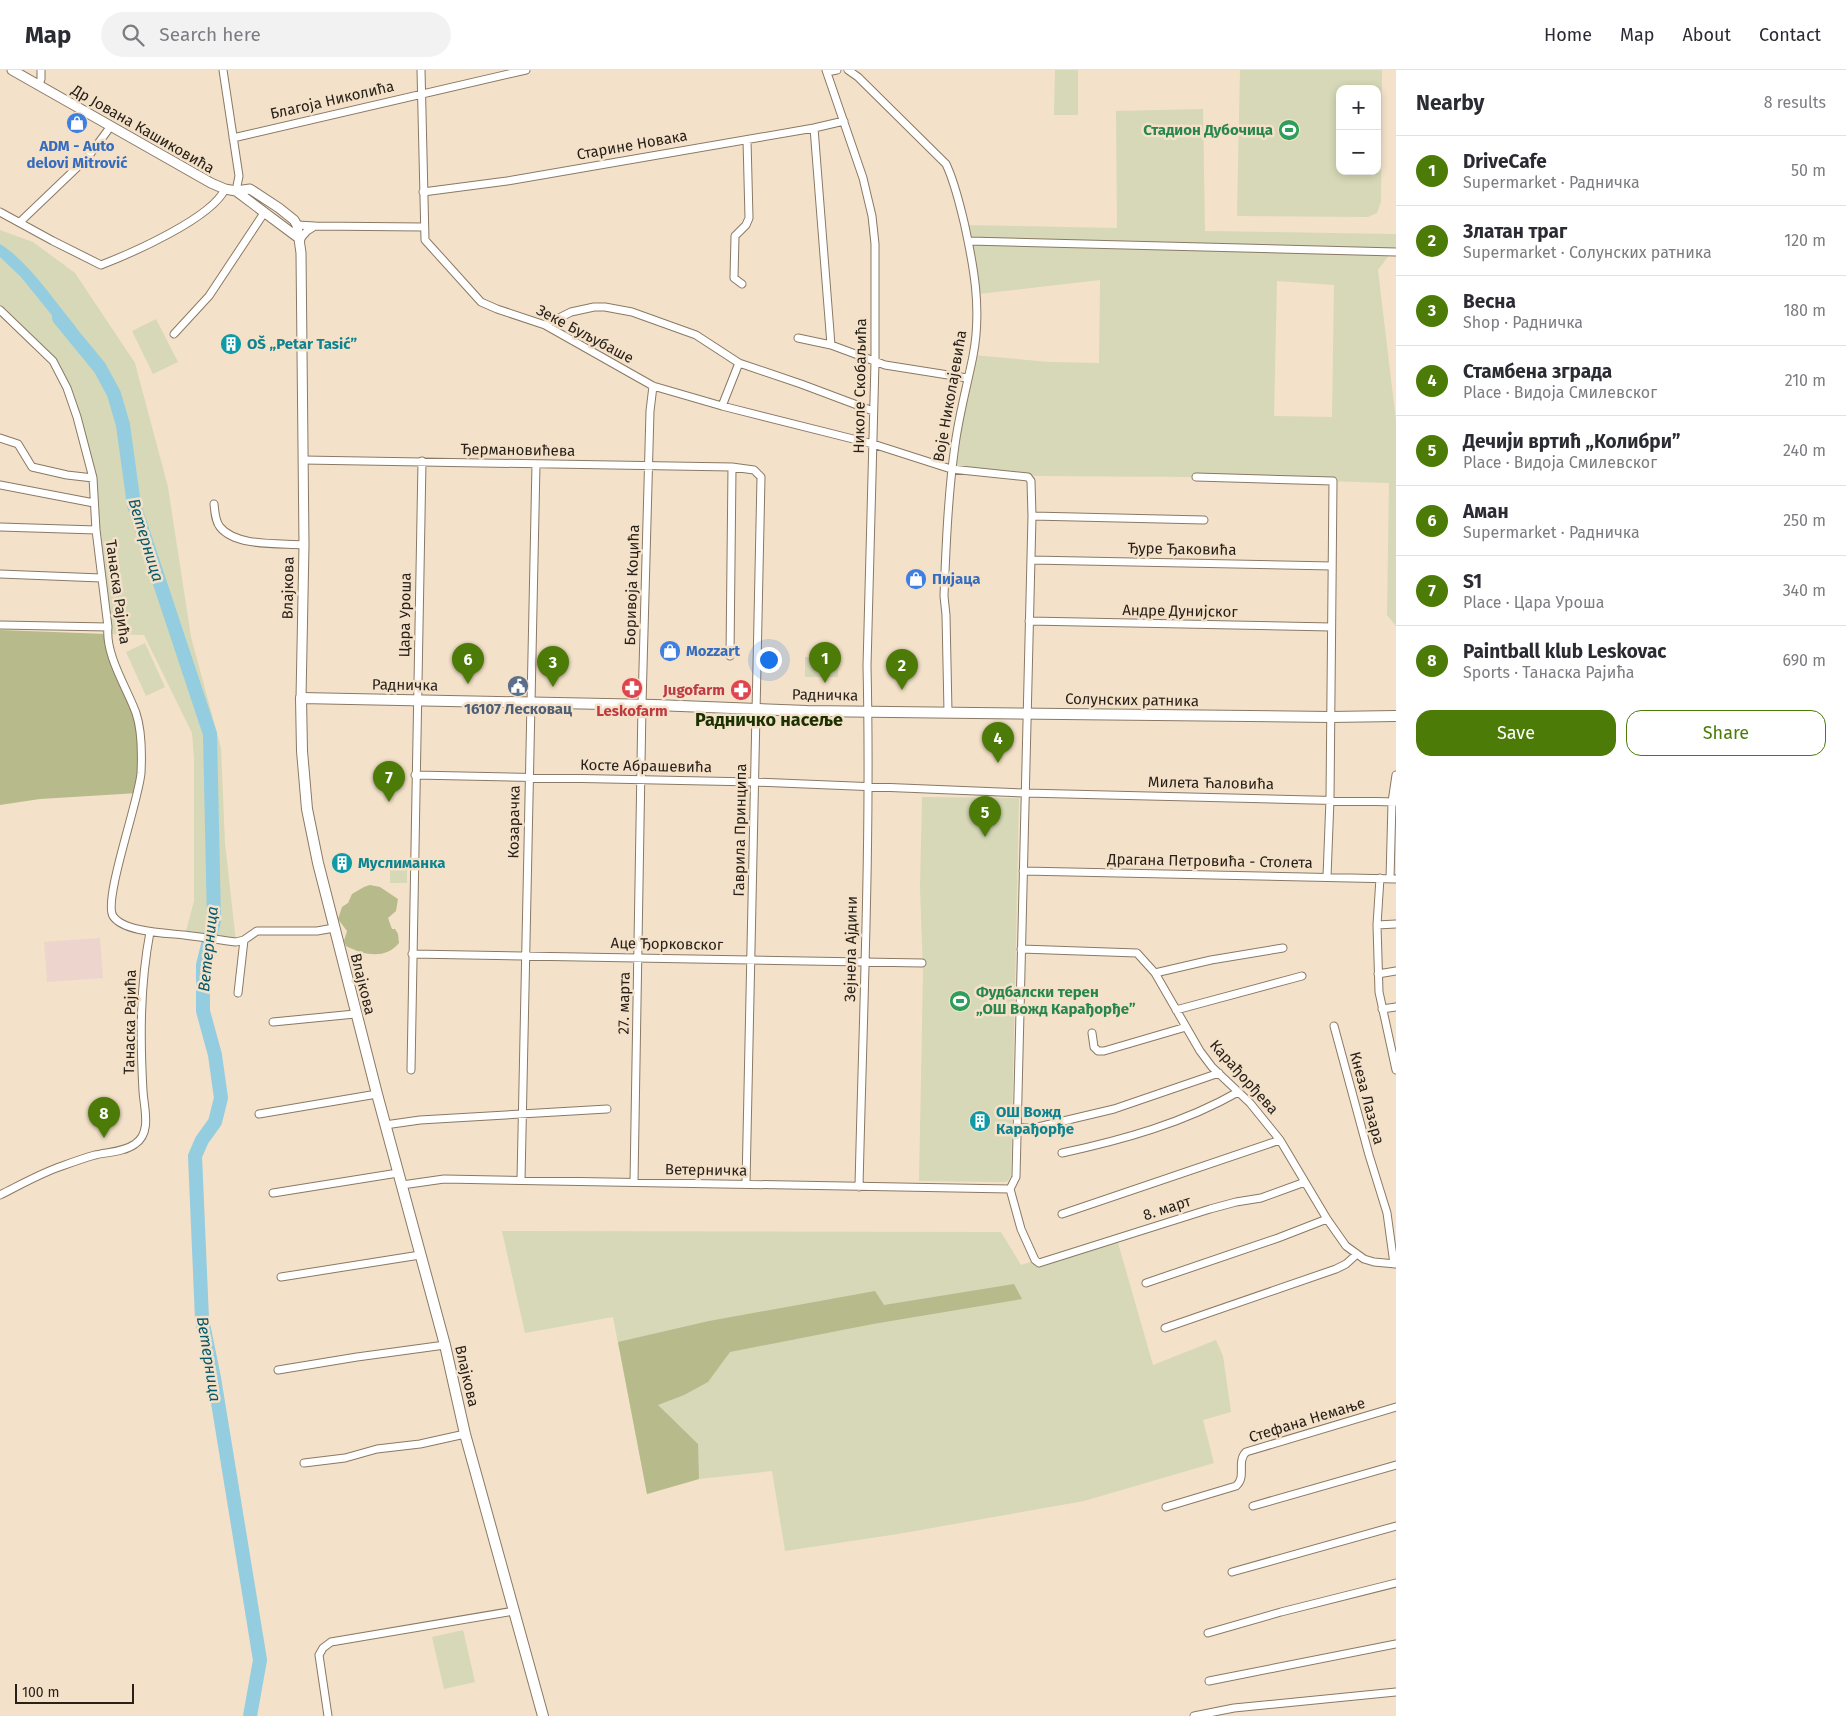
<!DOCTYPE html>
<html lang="en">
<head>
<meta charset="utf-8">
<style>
  :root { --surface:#fff; --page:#f2f2f3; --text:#2b2b33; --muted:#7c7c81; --line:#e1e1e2; --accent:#4c7c07 }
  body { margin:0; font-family:"Fira Sans",sans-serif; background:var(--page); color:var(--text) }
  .controls { position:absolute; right:15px; top:15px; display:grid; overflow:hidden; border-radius:10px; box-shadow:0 2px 8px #0003 }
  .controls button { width:45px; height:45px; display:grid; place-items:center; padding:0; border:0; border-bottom:1px solid var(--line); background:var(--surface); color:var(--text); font:25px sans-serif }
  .scale { position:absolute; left:15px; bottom:12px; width:119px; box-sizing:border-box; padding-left:5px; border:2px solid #282119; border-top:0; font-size:14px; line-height:18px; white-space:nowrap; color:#282119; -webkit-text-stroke:4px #f4e1c9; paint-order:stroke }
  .you { position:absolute; left:768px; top:589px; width:18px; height:18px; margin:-12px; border:4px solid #fff; border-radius:50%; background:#1a73e8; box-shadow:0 0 0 8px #1a73e833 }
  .badge { display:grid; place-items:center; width:32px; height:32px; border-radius:50%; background:var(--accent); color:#fff; font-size:16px; font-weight:700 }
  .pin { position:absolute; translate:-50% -41px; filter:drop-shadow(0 1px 2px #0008) }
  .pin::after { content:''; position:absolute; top:26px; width:18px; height:15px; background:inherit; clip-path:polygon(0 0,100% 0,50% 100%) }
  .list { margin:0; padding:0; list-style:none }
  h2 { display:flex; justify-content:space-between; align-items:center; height:65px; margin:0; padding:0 20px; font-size:21px }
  h2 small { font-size:16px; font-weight:400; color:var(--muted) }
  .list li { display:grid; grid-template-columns:32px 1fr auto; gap:15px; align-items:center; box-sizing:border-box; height:70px; padding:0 20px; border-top:1px solid var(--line) }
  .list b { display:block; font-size:19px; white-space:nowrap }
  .list p { margin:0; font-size:16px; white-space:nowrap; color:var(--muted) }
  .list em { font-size:16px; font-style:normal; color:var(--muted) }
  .actions { display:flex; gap:10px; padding:15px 20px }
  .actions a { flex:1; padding:11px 0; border:1px solid var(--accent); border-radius:15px; text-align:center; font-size:18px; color:var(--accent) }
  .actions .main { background:var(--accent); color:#fff }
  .icon { flex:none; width:28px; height:28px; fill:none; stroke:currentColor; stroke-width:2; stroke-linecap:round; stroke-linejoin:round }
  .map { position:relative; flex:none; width:1396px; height:1646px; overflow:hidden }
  header { display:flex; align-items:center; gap:30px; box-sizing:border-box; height:70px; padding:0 25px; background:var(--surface); border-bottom:1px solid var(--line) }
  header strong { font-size:24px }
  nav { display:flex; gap:28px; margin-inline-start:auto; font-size:18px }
  .search { width:350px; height:45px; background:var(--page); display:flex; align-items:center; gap:12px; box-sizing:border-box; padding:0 18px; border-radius:28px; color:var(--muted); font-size:19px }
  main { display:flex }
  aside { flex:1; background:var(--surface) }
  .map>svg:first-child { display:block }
  .industrial { fill:#edd4cc }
  .green { fill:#d6d8b7; fill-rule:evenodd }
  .forest { fill:#b7ba8a }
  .water { fill:#93cddf }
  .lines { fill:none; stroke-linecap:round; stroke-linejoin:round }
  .river { stroke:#93cddf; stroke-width:14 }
  .minor-casing { stroke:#8a7964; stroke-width:9 }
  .tertiary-casing { stroke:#8a7964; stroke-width:11 }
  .secondary-casing { stroke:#8a7964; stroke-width:12 }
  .minor { stroke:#fff; stroke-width:7 }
  .tertiary { stroke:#fff; stroke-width:9 }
  .secondary { stroke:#fff; stroke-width:10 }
  .labels { text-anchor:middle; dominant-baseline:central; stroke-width:5; stroke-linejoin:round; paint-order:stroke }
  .street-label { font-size:15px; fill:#282119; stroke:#f4e1c9 }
  .leisure-label { font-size:15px; font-weight:bold; fill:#27864d; stroke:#f4e1c9; text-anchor:end }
  .shop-label { font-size:15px; font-weight:bold; fill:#366cbe; stroke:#f4e1c9; text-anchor:start }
  .culture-label { font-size:15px; font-weight:bold; fill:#0d838f; stroke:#f4e1c9; text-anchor:start }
  .health-label { font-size:15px; font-weight:bold; fill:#be3a42; stroke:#f4e1c9; text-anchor:end }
  .service-label { font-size:15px; font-weight:bold; fill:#4e5e75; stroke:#f4e1c9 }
  .water-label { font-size:16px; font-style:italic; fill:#04586b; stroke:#f4e1c9 }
  .quarter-label { font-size:18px; font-weight:bold; fill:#1b3200; stroke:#f4e1c9 }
</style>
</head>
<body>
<header>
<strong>Map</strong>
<div class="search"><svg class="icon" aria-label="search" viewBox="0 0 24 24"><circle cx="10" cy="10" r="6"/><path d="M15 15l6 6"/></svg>Search here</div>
<nav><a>Home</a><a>Map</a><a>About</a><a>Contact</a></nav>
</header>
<main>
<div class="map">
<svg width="1396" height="1646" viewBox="0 0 1396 1646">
  <rect width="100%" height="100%" fill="#f4e1c9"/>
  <path class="industrial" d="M100 868 103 908 47 912 44 872Z"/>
  <path class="green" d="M1055 0H1078V45H1054Z
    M1240 0H1382L1381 132 1377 143 1368 147 1237 146ZM1340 19H1377V101H1340Z
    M1203 39 1205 161 1396 164V176L1378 200 1396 351V556L1387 545 1389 413 1196 407 1035 406 951 399 973 285 1050 292 1099 293 1100 210 978 224 964 155 1117 158 1116 41ZM1277 211 1334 215 1332 347 1274 346Z
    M0 160 33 172 75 203 135 293 168 417 191 567 221 678 225 773 236 872 185 865 194 831V689L192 663 144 565 107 564 93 408 84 369 53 291 0 240Z
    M156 249 178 292 153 304 132 261Z
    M145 573 165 617 146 626 126 582Z
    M805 587H838V607H805Z
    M922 727 1019 728 1011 1105 1008 1111 1004 1112 919 1111 923 903 920 818Z
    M390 795H407V813H390Z
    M502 1161 1001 1162 1021 1195 1116 1166 1153 1295 1216 1270 1223 1286 1231 1342 1203 1350 1214 1393 1084 1431 898 1464 785 1481 772 1401 699 1409 647 1424 613 1247 525 1263Z
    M463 1560 475 1612 444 1619 432 1567Z"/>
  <path class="forest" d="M0 560 107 564 139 651 138 723 40 729 0 735Z
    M370 815 380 817 398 829 396 841 388 848 392 859H395L398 864 399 873C385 890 364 885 346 876L344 871 347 861 338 849 342 837 348 833 352 824 364 817Z
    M1014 1214 1022 1229 873 1254 730 1282 708 1312 684 1325 658 1335 698 1374 699 1409 647 1424 618 1272 709 1251 875 1221 884 1235Z"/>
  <path class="water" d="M0 174C28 191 55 232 76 257L67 264 21 207 0 187Z"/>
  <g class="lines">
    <path class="river" d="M59 248 100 298 114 324 123 355 134 435 210 664 214 851 203 895V941L215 985 221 1028 215 1052 202 1070 195 1086 202 1249 214 1308 260 1590 250 1646"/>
    <g class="minor-casing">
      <path id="minor" d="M223 0 239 106 236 121
        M421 0 425 170 481 232 497 239 545 255 653 316 722 336 873 374 951 399 1028 407 1031 411 1032 446 1204 450
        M826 0 863 108 872 146 875 174V292L867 596C871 769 863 944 859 1117
        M848 0 858 7 946 94C955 113 959 132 964 152 974 197 982 240 973 286 967 316 959 345 955 375 948 425 946 476 944 526L946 545 948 642
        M827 2 837 0
        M39 15 41 9V0
        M814 58 831 275
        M233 68 526 0
        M423 122 507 111 814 58 844 51
        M0 142 53 171 101 195C132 183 212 148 225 119
        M20 152 88 87 111 56
        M297 155 315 156 307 161 300 169
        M315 156 423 157
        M969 171 1396 182
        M742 214 734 208 735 166 746 155 749 148 747 70
        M0 240 53 291 67 318 77 347 93 408 96 460 108 557C105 585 127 618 136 643 142 661 142 683 141 703 139 730 103 830 113 846 123 862 166 863 184 865 202 867 219 870 236 872L244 870 257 861H317L334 858
        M545 255 571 242 594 237H605L632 242 696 265 739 293 801 314 873 341
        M174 264 209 226 264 143
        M798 268 831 275 885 295 967 308
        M722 336 739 293
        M0 368 18 374 32 397 67 405 93 408
        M303 390 732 397 730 586
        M732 397 754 400 761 407 746 1114
        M1196 407 1333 411 1330 729 1327 807
        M0 415 94 433
        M214 434C215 442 215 451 220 457 236 477 280 473 304 475
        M0 457 96 460
        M1031 490 1332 496
        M0 504 101 508
        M1029 551 1331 557
        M0 555 108 557
        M415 705 754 712 1025 723 1396 732
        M1023 801 1396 809
        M1380 808 1377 855 1379 922 1396 1000
        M1390 809 1392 732 1396 705
        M1377 855 1396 854
        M1021 879 1137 883 1155 903 1200 981 1212 997 1250 1033 1280 1070 1327 1149 1346 1176 1364 1189 1374 1192 1396 1194
        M412 884 922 893
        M1155 903 1211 890 1283 878
        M1378 904 1396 901
        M238 923 244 870
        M1382 939 1396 937
        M1176 940 1302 906
        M273 952 355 944
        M1334 956 1369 1085 1387 1143 1394 1194
        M1092 963 1094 977 1098 981H1104L1186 957
        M411 1000 422 391
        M259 1044 377 1024
        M385 1055 420 1050 607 1039
        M1018 1058 1038 1057 1114 1039 1219 1003
        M1062 1083C1122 1070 1184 1053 1238 1022
        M521 1110 536 394
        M634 1112 642 635 650 341 653 316
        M402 1115 444 1109 1010 1119
        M1010 1119 1016 1107 1017 1066 1032 446
        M1010 1119 1021 1159 1035 1190 1039 1193 1210 1139 1236 1132 1261 1128 1305 1112
        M273 1123 398 1103
        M0 1125C20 1115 41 1103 62 1096 73 1092 84 1088 95 1085 108 1082 124 1082 135 1074 152 1063 144 1038 143 1021 140 967 140 915 150 862
        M1062 1144 1280 1070
        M281 1207 420 1185
        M1146 1213 1278 1168 1327 1149
        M1165 1258 1336 1199 1346 1194 1357 1184
        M278 1300 357 1287 445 1275
        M304 1393 345 1388 377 1379 420 1374 465 1364
        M1253 1436 1396 1395
        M1166 1437 1236 1416C1247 1407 1236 1392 1246 1382L1396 1337
        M1232 1502 1396 1456
        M1208 1563 1281 1542 1396 1513
        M1209 1611 1396 1574
        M328 1646 319 1585 323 1578 331 1572 514 1541
        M1194 1646 1234 1638 1396 1622"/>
    </g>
    <g class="tertiary-casing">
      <path id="tertiary" d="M12 0 211 113 225 119 236 121 250 119 279 138 294 150 297 155 301 183 304 475 301 628
        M236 121 300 169"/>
    </g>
    <g class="secondary-casing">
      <path id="secondary" d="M543 1646 465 1364 445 1275 377 1024 318 793 307 739 302 681 301 628 655 635 807 641 1330 647 1396 646"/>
    </g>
    <use href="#minor" class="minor"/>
    <use href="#tertiary" class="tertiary"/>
    <use href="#secondary" class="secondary"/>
  </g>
  <defs>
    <g id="shop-disc" transform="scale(1.125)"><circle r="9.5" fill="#3f7fe0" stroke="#f4e1c9"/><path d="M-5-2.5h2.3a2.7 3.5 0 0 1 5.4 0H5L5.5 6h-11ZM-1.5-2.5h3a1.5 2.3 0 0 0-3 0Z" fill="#fff"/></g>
    <g id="stadium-disc" transform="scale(1.125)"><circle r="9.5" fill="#2e9e5b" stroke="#f4e1c9"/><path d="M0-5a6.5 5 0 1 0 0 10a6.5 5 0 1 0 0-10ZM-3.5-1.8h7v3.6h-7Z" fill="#fff"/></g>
    <g id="building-disc" transform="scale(1.125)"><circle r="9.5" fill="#0f9aa8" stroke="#f4e1c9"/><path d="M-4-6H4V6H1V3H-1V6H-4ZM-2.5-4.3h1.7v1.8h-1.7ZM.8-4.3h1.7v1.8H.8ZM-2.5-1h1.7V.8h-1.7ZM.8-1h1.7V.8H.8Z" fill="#fff"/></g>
    <g id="civic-disc" transform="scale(1.125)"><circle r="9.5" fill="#5c6f8a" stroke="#f4e1c9"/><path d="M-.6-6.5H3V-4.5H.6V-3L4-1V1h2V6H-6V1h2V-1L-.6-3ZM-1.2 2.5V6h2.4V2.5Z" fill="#fff"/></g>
    <g id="pharmacy-disc" transform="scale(1.125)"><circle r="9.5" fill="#e0444e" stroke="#f4e1c9"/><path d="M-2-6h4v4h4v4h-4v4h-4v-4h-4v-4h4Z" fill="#fff"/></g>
  </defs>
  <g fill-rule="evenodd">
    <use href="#shop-disc" x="77" y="53"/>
    <use href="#stadium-disc" x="1289" y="60"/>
    <use href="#building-disc" x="231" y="274"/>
    <use href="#shop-disc" x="916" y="509"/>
    <use href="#shop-disc" x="670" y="581"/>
    <use href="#civic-disc" x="518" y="616"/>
    <use href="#pharmacy-disc" x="632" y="618"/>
    <use href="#pharmacy-disc" x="741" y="620"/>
    <use href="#building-disc" x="342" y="793"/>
    <use href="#stadium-disc" x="960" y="931"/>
    <use href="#building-disc" x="980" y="1051"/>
  </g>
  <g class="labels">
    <g class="street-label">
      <text transform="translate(332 30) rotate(-13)">Благоја Николића</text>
      <text transform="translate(143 59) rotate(30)">Др Јована Кашиковића</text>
      <text transform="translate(632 75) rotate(-10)">Старине Новака</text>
      <text transform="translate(585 264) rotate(28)">Зеке Буљубаше</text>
      <text transform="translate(860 316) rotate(-89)">Николе Скобаљића</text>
      <text transform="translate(950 326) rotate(-80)">Воје Николајевића</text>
      <text transform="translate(518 380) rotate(1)">Ђермановићева</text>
      <text transform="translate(1182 479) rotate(1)">Ђуре Ђаковића</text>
      <text transform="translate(632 515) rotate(-88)">Боривоја Коцића</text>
      <text transform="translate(288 518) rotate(-89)">Влајкова</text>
      <text transform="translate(118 522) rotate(82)">Танаска Рајића</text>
      <text transform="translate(1180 541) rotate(1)">Андре Дунијског</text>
      <text transform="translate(405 545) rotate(-89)">Цара Уроша</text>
      <text transform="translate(405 615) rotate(1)">Радничка</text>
      <text transform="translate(825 625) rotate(1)">Радничка</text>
      <text transform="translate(1132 630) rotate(1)">Солунских ратника</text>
      <text transform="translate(646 696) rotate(1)">Косте Абрашевића</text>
      <text transform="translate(1211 713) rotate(1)">Милета Ћаловића</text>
      <text transform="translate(514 752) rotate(-89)">Козарачка</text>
      <text transform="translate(740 760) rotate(-89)">Гаврила Принципа</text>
      <text transform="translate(1210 791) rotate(1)">Драгана Петровића - Столета</text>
      <text transform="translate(667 874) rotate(1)">Аце Ђорковског</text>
      <text transform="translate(851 879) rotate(-89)">Зејнела Ајдини</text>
      <text transform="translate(363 914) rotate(76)">Влајкова</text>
      <text transform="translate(624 933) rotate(-89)">27. марта</text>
      <text transform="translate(130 952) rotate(-89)">Танаска Рајића</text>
      <text transform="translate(1244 1007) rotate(48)">Карађорђева</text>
      <text transform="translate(1367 1028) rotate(75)">Кнеза Лазара</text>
      <text transform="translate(706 1100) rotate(1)">Ветерничка</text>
      <text transform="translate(1167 1138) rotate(-18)">8. март</text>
      <text transform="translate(467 1306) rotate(77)">Влајкова</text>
      <text transform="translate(1307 1350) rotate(-17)">Стефана Немање</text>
    </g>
    <g class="leisure-label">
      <text x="1273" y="60">Стадион Дубочица</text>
      <text x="976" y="922" text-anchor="start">Фудбалски терен<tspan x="976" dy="17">„ОШ Вожд Карађорђе”</tspan></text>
    </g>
    <g class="shop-label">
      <text x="77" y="76" text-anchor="middle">ADM - Auto<tspan x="77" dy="17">delovi Mitrović</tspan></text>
      <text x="932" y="509">Пијаца</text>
      <text x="686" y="581">Mozzart</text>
    </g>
    <g class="culture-label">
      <text x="247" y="274">OŠ „Petar Tasić”</text>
      <text x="358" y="793">Муслиманка</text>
      <text x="996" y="1042">ОШ Вожд<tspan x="996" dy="17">Карађорђе</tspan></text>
    </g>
    <g class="health-label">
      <text x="725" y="620">Jugofarm</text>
      <text x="632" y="641" text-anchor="middle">Leskofarm</text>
    </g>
    <g class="service-label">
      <text x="518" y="639">16107 Лесковац</text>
    </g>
    <g class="water-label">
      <text transform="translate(146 470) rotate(73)">Ветерница</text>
      <text transform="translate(208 879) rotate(-84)">Ветерница</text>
      <text transform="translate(209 1289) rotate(81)">Ветерница</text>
    </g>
    <g class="quarter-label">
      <text x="769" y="650">Радничко насеље</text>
    </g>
  </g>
</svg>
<div class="controls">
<button>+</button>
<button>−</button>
</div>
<div class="scale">100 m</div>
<div class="you"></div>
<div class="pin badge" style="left:825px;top:613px">1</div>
<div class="pin badge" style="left:902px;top:620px">2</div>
<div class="pin badge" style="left:553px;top:617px">3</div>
<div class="pin badge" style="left:998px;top:693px">4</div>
<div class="pin badge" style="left:985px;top:767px">5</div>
<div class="pin badge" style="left:468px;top:614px">6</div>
<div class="pin badge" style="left:389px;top:732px">7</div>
<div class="pin badge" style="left:104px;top:1068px">8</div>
</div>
<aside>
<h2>Nearby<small>8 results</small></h2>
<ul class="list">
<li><span class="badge">1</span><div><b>DriveCafe</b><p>Supermarket · Радничка</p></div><em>50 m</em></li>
<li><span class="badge">2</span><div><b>Златан траг</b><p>Supermarket · Солунских ратника</p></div><em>120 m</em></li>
<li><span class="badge">3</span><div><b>Весна</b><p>Shop · Радничка</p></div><em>180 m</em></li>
<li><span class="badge">4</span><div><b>Стамбена зграда</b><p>Place · Видоја Смилевског</p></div><em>210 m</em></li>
<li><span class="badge">5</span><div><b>Дечији вртић „Колибри”</b><p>Place · Видоја Смилевског</p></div><em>240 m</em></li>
<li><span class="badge">6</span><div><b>Аман</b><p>Supermarket · Радничка</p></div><em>250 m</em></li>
<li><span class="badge">7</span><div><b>S1</b><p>Place · Цара Уроша</p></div><em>340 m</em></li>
<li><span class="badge">8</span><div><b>Paintball klub Leskovac</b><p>Sports · Танаска Рајића</p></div><em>690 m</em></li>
</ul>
<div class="actions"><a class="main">Save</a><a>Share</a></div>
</aside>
</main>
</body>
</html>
